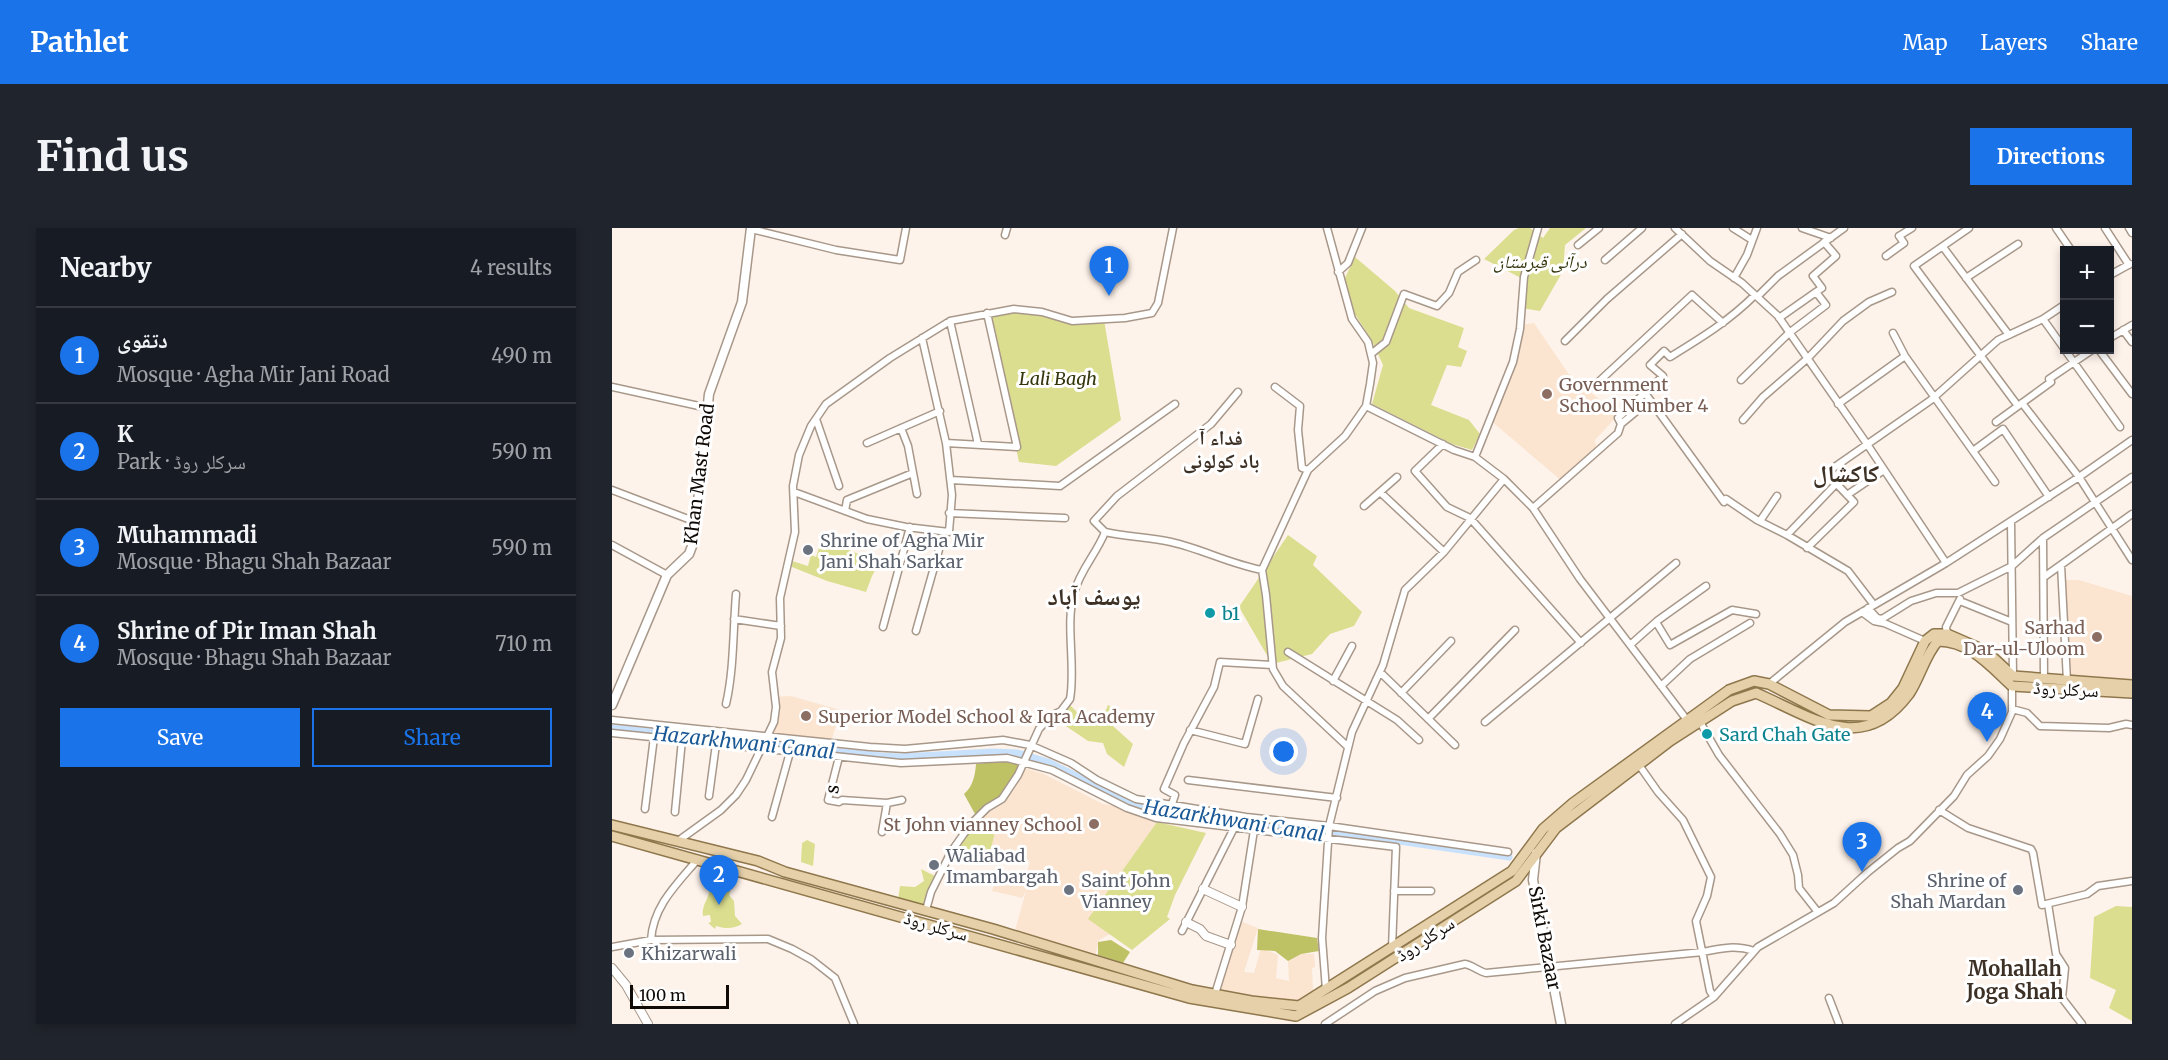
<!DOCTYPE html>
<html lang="en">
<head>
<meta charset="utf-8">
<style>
  :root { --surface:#171b24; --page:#20242c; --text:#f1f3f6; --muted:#9ea1a6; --line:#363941; --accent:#1a73e8 }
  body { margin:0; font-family:Merriweather,"Noto Naskh Arabic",serif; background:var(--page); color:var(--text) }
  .controls { position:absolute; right:18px; top:18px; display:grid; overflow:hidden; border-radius:0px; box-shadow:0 3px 9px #0003 }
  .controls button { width:54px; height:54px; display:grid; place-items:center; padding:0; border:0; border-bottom:2px solid var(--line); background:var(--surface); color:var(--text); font:30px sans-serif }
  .scale { position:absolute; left:18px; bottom:15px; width:99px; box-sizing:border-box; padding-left:6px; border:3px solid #100a06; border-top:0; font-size:16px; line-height:21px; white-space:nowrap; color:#100a06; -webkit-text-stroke:4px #fff; paint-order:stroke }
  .you { position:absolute; left:672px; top:524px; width:21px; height:21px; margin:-15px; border:4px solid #fff; border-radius:50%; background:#1a73e8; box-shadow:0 0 0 9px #1a73e833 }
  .badge { display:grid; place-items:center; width:39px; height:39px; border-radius:50%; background:var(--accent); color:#fff; font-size:20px; font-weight:700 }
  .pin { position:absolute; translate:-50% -50px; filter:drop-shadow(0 2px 3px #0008) }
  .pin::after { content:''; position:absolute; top:32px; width:21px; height:18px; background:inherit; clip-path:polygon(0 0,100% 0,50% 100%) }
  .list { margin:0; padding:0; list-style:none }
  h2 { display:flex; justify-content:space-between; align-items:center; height:78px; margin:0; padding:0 24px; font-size:26px }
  h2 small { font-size:20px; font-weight:400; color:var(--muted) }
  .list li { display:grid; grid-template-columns:39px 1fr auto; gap:18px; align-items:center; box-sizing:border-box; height:96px; padding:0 24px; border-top:2px solid var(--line) }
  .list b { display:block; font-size:22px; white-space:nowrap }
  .list p { margin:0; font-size:20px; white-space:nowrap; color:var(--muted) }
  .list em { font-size:20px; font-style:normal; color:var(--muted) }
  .actions { display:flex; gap:12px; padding:18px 24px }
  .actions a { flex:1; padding:14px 0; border:2px solid var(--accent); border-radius:0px; text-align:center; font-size:21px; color:var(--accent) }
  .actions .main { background:var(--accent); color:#fff }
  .map { position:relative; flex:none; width:1520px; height:796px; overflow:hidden; border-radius:0px }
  header { display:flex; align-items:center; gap:36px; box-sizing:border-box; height:84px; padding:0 30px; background:var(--accent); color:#fff }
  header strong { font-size:28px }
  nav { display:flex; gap:33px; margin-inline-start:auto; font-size:21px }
  .intro { display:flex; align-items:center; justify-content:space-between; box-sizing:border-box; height:144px; padding:0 36px }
  h1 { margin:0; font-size:42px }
  .button { padding:15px 27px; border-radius:0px; background:var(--accent); color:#fff; font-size:21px; font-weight:700 }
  main { display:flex; gap:36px; padding:0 36px }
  aside { flex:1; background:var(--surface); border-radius:0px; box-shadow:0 3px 9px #0003 }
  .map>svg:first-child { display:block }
  .built { fill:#fbe4d0 }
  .green { fill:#dbde8f }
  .forest { fill:#bfc165 }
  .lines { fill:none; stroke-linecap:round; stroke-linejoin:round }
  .canal { stroke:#c8e1fd; stroke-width:7 }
  .minor-casing { stroke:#a8988a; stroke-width:9 }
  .tertiary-casing { stroke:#a8988a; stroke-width:10 }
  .secondary-casing { stroke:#a8988a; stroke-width:11 }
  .primary-casing { stroke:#8f774c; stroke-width:12 }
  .minor { stroke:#fff; stroke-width:6 }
  .tertiary { stroke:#fff; stroke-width:8 }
  .secondary { stroke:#fff; stroke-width:8 }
  .primary { stroke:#e5d0aa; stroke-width:9 }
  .education-dot { fill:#8d6e63; stroke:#fff; stroke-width:2 }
  .worship-dot { fill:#6b7280; stroke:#fff; stroke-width:2 }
  .culture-dot { fill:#0f9aa8; stroke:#fff; stroke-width:2 }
  .labels { text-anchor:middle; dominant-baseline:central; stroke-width:6; stroke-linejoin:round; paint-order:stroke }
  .park-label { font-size:18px; font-style:italic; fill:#34350c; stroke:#fff }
  .education-label { font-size:18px; fill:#785e54; stroke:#fff; text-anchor:start }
  .street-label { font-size:18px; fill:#100a06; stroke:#fff }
  .worship-label { font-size:18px; fill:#5b616d; stroke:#fff; text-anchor:start }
  .culture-label { font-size:18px; fill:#0d838f; stroke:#fff; text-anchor:start }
  .neighbourhood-label { font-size:20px; font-weight:bold; fill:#3d3025; stroke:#fff }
  .water-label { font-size:20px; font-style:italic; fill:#1a5996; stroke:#fff }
  .district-label { font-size:24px; font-weight:bold; fill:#3d3025; stroke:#fff }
</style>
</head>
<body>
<header>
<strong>Pathlet</strong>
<nav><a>Map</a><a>Layers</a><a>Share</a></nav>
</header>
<div class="intro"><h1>Find us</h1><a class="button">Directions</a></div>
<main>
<aside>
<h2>Nearby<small>4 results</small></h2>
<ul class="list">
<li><span class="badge">1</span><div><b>دتقوى</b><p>Mosque · Agha Mir Jani Road</p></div><em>490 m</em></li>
<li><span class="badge">2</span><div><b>K</b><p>Park · سرکلر روڈ</p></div><em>590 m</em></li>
<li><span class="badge">3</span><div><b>Muhammadi</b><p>Mosque · Bhagu Shah Bazaar</p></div><em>590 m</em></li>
<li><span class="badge">4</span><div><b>Shrine of Pir Iman Shah</b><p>Mosque · Bhagu Shah Bazaar</p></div><em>710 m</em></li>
</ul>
<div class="actions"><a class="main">Save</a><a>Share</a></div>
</aside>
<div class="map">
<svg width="1520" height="796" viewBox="0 0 1520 796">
  <rect width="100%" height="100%" fill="#fef3eb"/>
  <path class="built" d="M922 95 956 145 1006 187 983 212 985 227 951 254 878 192 901 134 908 97Z
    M1447 352H1467L1520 368V453L1454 449Z
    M179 468 228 482 219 515 156 509 162 494V469Z
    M413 540 434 547 491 576 515 580 544 590 542 595 545 594 477 691 498 706 487 712 483 729 402 706 414 663 410 670 380 663 382 657 393 655 398 652 416 658V655H412L418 634 378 622 383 604 368 600V591L378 581 392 574 404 559Z
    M628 693 646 700 632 744 642 745 649 720 666 727 664 750 677 753 676 733 683 725 702 726 703 739 700 740 701 762 687 778 606 762Z"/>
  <path class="green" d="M907 0H918L931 10 938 0H974L953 17 951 43 928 83 909 80 911 51 872 31 902 2Z
    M743 29 783 63 797 80 852 100 846 119 855 123 849 139 835 137 819 177 857 192 868 206 860 222 840 216 760 176 771 137 759 111 739 80 731 54Z
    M402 81 460 93 492 92 509 192 444 238 407 234 375 85Z
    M212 304 218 307 237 322 267 335 260 348 254 364 215 353 175 337 177 332 196 338 199 327 204 329Z
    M676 307 705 328 701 337 750 384 742 398 718 406 700 426 660 436 627 379Z
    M455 474 465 484 491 489 496 477 510 484 501 498 521 516 512 539 495 526 491 515 476 513 439 488Z
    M545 594 594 605 563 667 555 689 558 691 520 722 476 691Z
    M363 596 368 600 383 604 376 633 369 631 368 634 340 629 344 619Z
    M195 612 203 616 201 638 189 634 190 615Z
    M309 641 323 648 312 680 286 672 288 658 303 659 312 653Z
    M106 652 105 657 119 661 117 667 122 673 123 688 130 696C122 701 113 701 104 698L103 701 96 695 99 694 98 687 91 688C89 676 99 669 98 657Z
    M1504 678 1520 679V793L1497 780 1504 762 1478 750 1482 689Z"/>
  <path class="forest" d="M390 533 408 537 404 545 388 569 363 586 352 566C361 558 363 548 364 536Z
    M646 701 705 710 707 723 689 726 676 733 663 723 645 722Z
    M499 712 518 724 511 735 486 727V714Z"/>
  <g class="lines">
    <path class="canal" d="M0 500 269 528 289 529 380 524 406 525 436 534 525 578 574 589 780 612 897 629"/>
    <g class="minor-casing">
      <path id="minor" d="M715 0 740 91 756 114 761 135 758 156 754 178 745 191 733 208 696 242 650 342 654 367 661 441 671 458 735 518
        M1063 0 1098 33 1130 55 1166 88 1255 216 1334 335
        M1121 0 1140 12
        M1190 0 1219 10
        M1357 0 1302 38 1406 178
        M1444 0 1459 22
        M1493 0 1517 37
        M1517 0 1520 5
        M139 1 224 22 288 32 294 0
        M393 7 395 0
        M966 17 987 0
        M1331 19 1397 107
        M1274 28 1292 15 1287 8 1300 0
        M993 32 1030 0
        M726 44 736 35 750 0
        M1498 47 1518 36
        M1122 50 1135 27 1145 0
        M1354 50 1406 16
        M1145 69 1166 48 1232 0
        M1167 90 1204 64
        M1431 91 1508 199
        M338 93 366 216
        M1511 102 1520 114
        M1281 105 1293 128 1383 254
        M1498 110 1520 97
        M953 113 995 71 1070 6
        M1487 122 1520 166
        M759 126 774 114 792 66 825 78 837 65 846 44 864 32
        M1129 152 1177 105 1214 77 1204 64 1210 60 1201 48 1224 28 1212 14
        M0 159 96 180
        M663 159 688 178 686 202 690 240 696 242
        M981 159 1080 67 1111 95
        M1033 165 1112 274 1114 271 1145 292 1175 307 1236 343 1262 377
        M1410 175 1467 249 1520 332
        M1226 176 1293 128
        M754 178 842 222 863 229 892 251 921 280 968 351 1075 492
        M204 191 227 258
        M1131 192 1151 169 1196 130 1231 93 1257 74 1280 64
        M1384 194 1439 154 1437 151 1480 122
        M1009 196 1006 190 1051 148 1038 137 1052 123 1058 129C1089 110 1117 93 1143 67
        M289 200 296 218 305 266
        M255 215 328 183
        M334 215 405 219 375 85
        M831 216 803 243 835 279 858 290 969 415
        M1361 223 1391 201 1437 269
        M863 229 901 134 908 101 912 49 926 0
        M339 252 448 258 563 176
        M0 262 84 294
        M182 264 255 291 294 299 337 304 340 267 334 215 310 110
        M768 264 832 324
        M1235 267 1272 242
        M752 278 785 249
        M921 280 1006 205 1009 196 1038 172
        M233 283 235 272 301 245
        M337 285 453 290
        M1148 293 1165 268
        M1399 294 1401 448
        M493 304 482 293 505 268 599 196 626 164
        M1175 307 1224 256
        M1431 310 1432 451
        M0 317 55 347
        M1195 320 1242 274 1214 245 1319 172 1386 112 1431 91 1452 77
        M1449 337 1455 453
        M1432 349 1520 286
        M1348 373 1400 394
        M1256 380 1265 390 1270 391 1299 373 1324 365H1346L1400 338 1431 310 1520 249
        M1250 384 1262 393 1272 395 1313 413
        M122 391 169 398
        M1044 394 1058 417 1120 382 1144 386
        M271 399 298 299
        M304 403 332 304
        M1335 406 1334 399 1348 371
        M1018 417 1045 393 1094 358
        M676 424 785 492 807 512
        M768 444 843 517
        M721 453 740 418
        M1157 456 1233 394 1334 335 1467 249 1520 212
        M1049 458 1078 431 1138 395
        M789 465 839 413
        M114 476C122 442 121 402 124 366
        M1400 481 1415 485 1428 498 1497 500 1514 496 1520 497
        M816 491 903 402
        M0 492 258 519 293 521 391 512 418 517 459 535 485 552 524 571 634 589 717 598 896 624
        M873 494 1064 335
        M1088 494 1107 527 1168 606 1181 627 1186 647 1187 660 1205 683
        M578 502 633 516 646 471
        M0 505 289 535 395 530 440 542 515 580 544 590 784 619 780 720
        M227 529 216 572 227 574 230 572 275 575 290 572
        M1027 537 1046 564 1071 592 1099 649 1095 668 1084 693 1098 763 1102 769
        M576 552 725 570
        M97 568 104 516
        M560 576 563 567 552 561 572 515 602 459 608 434 660 437
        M33 581 42 509
        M1327 582 1356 600 1419 621 1421 625 1430 677 1475 666 1486 658 1520 653
        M63 584 70 512
        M160 589 178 524
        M270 604 275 575
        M66 613 109 582 124 567 134 552 162 494 164 479 160 444 169 410 168 370 183 304 181 258 187 227 199 198 214 176 278 130 338 93 402 81 430 84 460 93 513 90 540 85 546 75 561 0
        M782 663H819
        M1436 676 1444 726 1453 740 1450 770 1470 796
        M314 682 319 664 339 624 351 607 361 594 375 580 390 571 406 547 427 501 439 488 449 483 458 471C464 439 453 396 462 365 468 342 485 325 493 304 515 309 537 309 559 314 590 321 618 336 650 342
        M570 703 622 600
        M39 712C41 678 65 656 86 631
        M0 719 39 712 156 711 180 721 200 732 223 750 242 796
        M714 762 710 710 717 598 740 504 771 437 793 362 832 324 892 251
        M603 766 630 679 642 602
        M1217 770 1227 796
        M713 796 763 763 793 750 853 736C860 737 866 743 874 745L1091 724C1110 720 1124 717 1142 723
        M1063 796 1102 769 1146 719 1222 675 1256 644 1286 620 1298 613 1342 568 1355 547 1376 528 1388 511 1400 484V458"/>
    </g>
    <g class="tertiary-casing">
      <path id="tertiary" d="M591 661 630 679
        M574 694 588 701 594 708 619 717
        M0 740 14 757 36 796"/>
    </g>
    <g class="secondary-casing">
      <path id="secondary" d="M0 477 55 347 77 326 82 313 97 166 130 74 139 0
        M924 625 921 652 949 796"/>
    </g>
    <g class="primary-casing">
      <path id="primary" d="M0 597 146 633 173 644 381 701 580 762 639 773 687 778 900 643 931 601 961 575 1117 462 1142 453 1157 456 1217 487 1259 488 1279 475 1291 460 1313 413 1322 406H1335L1374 423 1401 448 1520 457
        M0 608 577 770 684 788 736 760 904 653 944 600 1058 513 1120 473 1144 465C1200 489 1250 529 1297 466 1308 450 1313 427 1326 413 1358 413 1379 439 1400 458L1520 465"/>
    </g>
    <use href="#minor" class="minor"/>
    <use href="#tertiary" class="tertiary"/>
    <use href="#secondary" class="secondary"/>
    <use href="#primary" class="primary"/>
  </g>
  <g class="education-dot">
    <circle cx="935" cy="166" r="6"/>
    <circle cx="1485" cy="409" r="6"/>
    <circle cx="194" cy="488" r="6"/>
    <circle cx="482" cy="596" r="6"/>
  </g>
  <g class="worship-dot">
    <circle cx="196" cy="322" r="6"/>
    <circle cx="322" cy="637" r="6"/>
    <circle cx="457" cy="662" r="6"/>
    <circle cx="1406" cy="662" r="6"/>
    <circle cx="17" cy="725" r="6"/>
  </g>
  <g class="culture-dot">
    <circle cx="598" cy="385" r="6"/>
    <circle cx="1095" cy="506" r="6"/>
  </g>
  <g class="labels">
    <g class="park-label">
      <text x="928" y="33">درآنی قبرستان</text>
      <text x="446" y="150">Lali Bagh</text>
    </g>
    <g class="education-label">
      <text x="947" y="156">Government<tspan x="947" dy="21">School Number 4</tspan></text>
      <text x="1473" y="399" text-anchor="end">Sarhad<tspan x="1473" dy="21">Dar-ul-Uloom</tspan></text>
      <text x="206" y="488">Superior Model School &amp; Iqra Academy</text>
      <text x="470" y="596" text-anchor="end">St John vianney School</text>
    </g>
    <g class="street-label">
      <text transform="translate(87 246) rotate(-83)">Khan Mast Road</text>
      <text transform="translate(1454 461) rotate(3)">سرکلر روڈ</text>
      <text transform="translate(220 561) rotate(-83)">s</text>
      <text transform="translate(324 698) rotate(16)">سرکلر روڈ</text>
      <text transform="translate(933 710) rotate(79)">Sirki Bazaar</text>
      <text transform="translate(813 711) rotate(-33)">سرکلر روڈ</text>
    </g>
    <g class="worship-label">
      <text x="208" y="312">Shrine of Agha Mir<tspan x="208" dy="21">Jani Shah Sarkar</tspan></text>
      <text x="334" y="627">Waliabad<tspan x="334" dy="21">Imambargah</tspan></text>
      <text x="469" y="652">Saint John<tspan x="469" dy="21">Vianney</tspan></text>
      <text x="1394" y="652" text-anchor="end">Shrine of<tspan x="1394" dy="21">Shah Mardan</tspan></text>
      <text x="29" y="725">Khizarwali</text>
    </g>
    <g class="culture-label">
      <text x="610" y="385">b1</text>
      <text x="1107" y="506">Sard Chah Gate</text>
    </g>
    <g class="neighbourhood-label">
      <text x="609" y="209">فداء آ<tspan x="609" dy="23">باد کولونی</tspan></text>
      <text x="1403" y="740">Mohallah<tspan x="1403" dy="23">Joga Shah</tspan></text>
    </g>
    <g class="water-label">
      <text transform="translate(132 514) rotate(6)">Hazarkhwani Canal</text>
      <text transform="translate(622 592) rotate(9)">Hazarkhwani Canal</text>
    </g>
    <g class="district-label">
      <text x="1234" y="245">کاکشال</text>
      <text x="482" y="368">یوسف آباد</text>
    </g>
  </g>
</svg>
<div class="controls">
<button>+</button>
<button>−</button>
</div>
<div class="scale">100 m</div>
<div class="you"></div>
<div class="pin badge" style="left:497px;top:68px">1</div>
<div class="pin badge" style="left:107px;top:677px">2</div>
<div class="pin badge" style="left:1250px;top:644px">3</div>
<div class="pin badge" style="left:1375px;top:514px">4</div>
</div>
</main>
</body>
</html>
